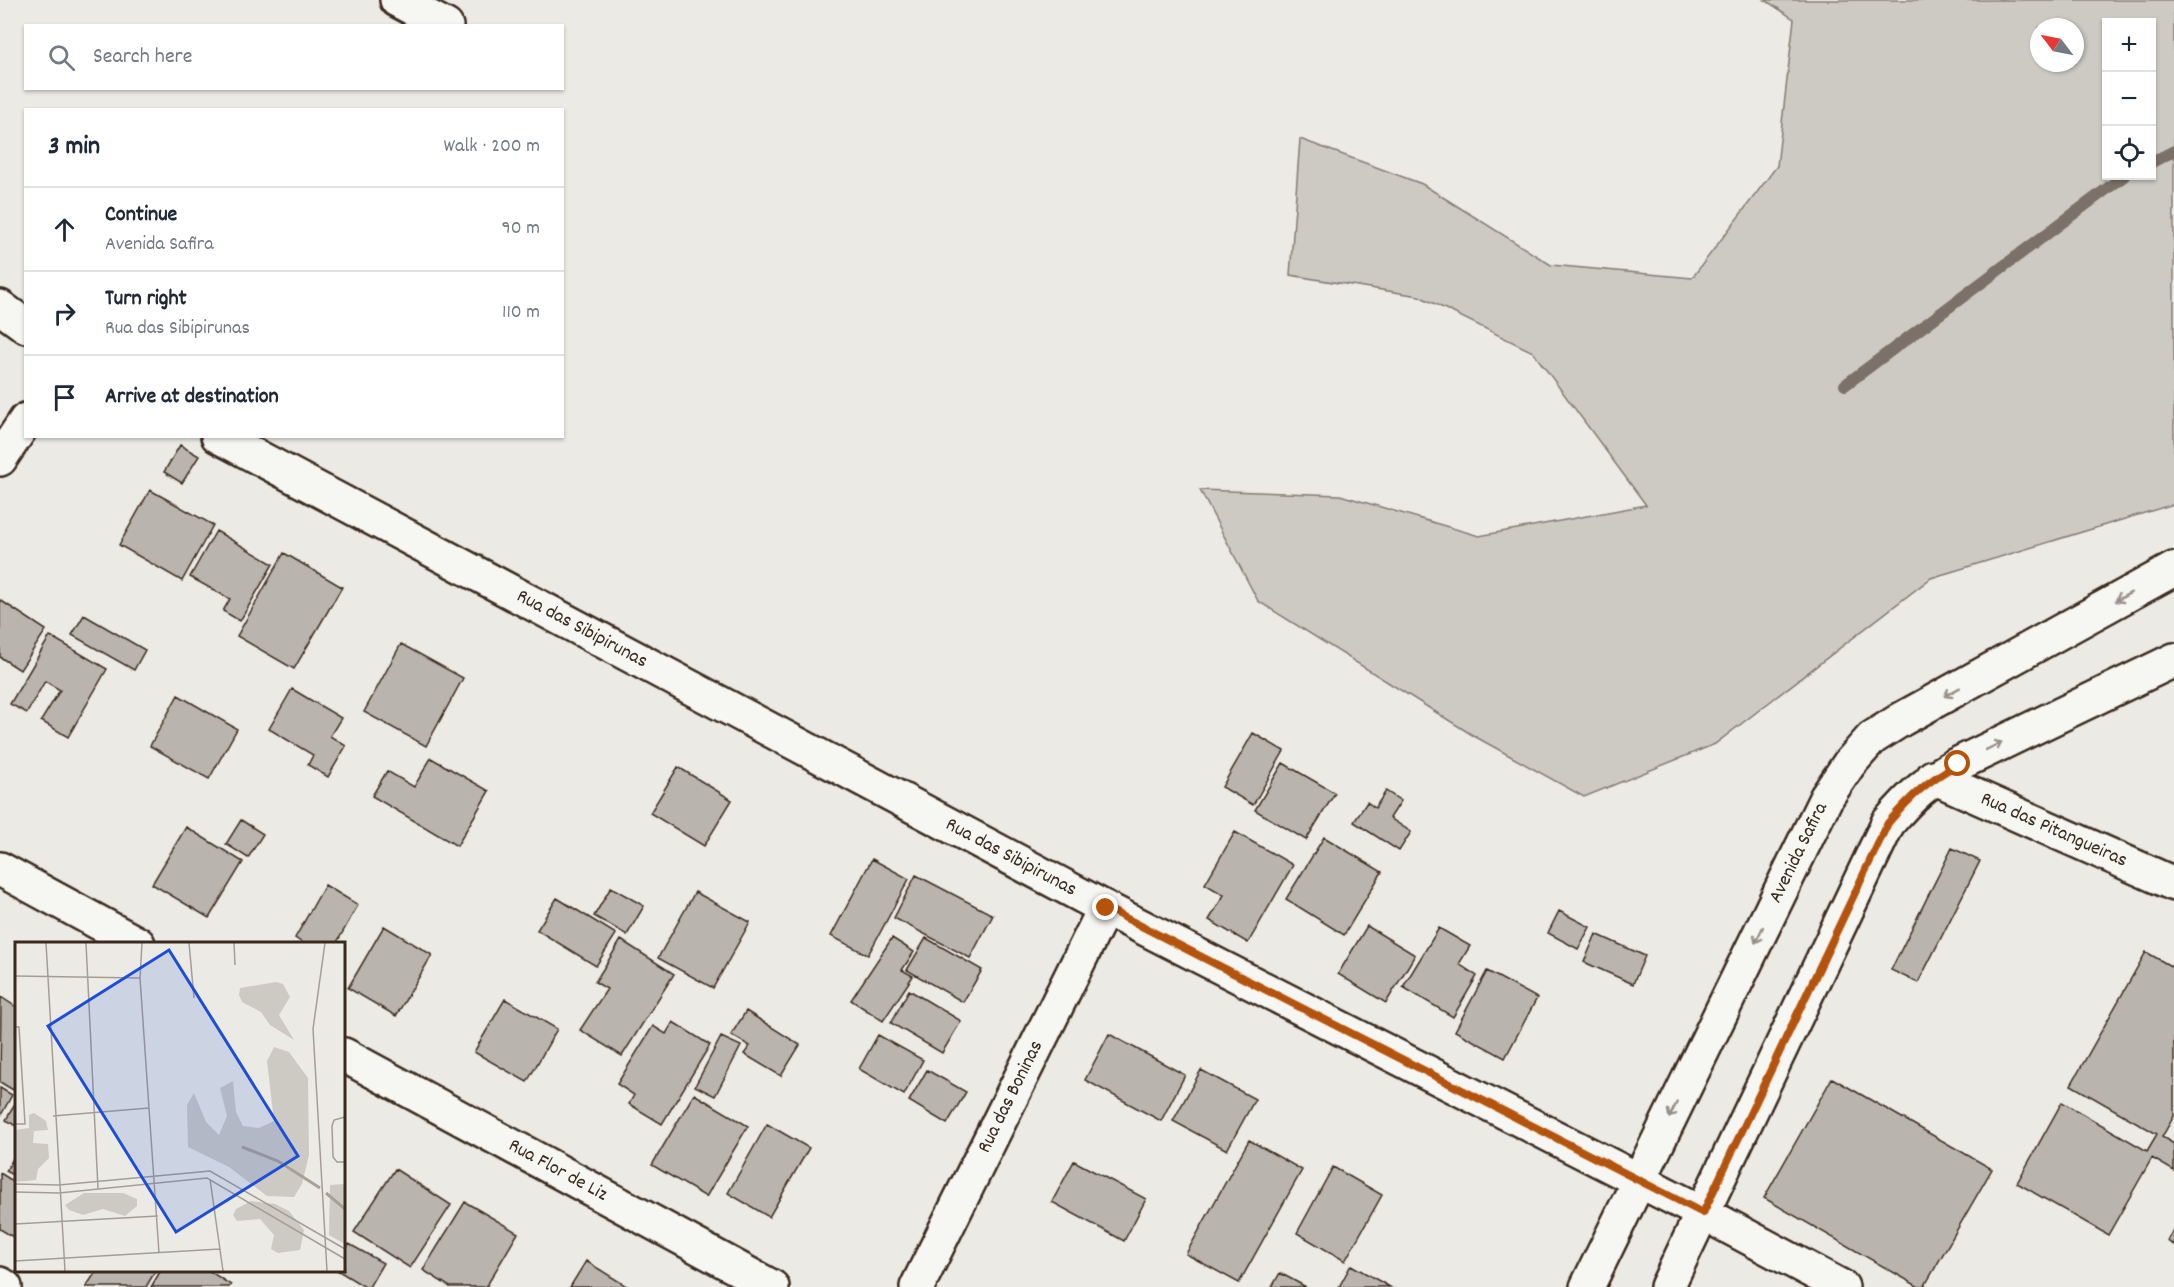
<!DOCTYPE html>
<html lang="en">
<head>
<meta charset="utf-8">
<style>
  :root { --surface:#fff; --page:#f2f2f3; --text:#1f2937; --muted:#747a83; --line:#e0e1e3 }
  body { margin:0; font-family:Dekko,sans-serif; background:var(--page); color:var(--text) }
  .controls { position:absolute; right:18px; top:18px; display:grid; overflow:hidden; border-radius:0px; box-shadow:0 2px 4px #0004 }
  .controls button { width:54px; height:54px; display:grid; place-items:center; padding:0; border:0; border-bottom:2px solid var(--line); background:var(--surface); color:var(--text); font:30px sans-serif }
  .compass { position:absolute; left:2030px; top:18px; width:54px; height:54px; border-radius:50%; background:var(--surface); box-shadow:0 2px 4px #0004; rotate:302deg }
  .stop { position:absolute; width:18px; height:18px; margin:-14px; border:4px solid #b45309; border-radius:50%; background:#fff }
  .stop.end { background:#b45309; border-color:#fff; box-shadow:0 2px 6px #0008 }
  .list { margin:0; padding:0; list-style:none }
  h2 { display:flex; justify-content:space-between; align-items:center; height:78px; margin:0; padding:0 24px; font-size:26px }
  h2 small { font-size:20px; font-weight:400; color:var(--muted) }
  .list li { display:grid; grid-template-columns:39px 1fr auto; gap:18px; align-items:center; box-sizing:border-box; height:84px; padding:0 24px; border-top:2px solid var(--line) }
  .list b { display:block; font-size:22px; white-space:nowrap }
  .list p { margin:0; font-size:20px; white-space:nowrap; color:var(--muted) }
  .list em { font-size:20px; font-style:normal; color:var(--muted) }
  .icon { flex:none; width:33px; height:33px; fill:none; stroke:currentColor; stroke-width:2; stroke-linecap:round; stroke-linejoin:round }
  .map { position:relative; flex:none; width:2174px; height:1287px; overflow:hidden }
  .search { position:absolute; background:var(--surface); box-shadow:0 2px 4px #0004; left:24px; top:24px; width:540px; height:66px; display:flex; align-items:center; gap:15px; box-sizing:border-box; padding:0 21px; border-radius:0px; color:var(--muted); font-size:22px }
  .panel { position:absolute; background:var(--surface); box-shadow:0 2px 4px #0004; left:24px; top:108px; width:540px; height:330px; border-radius:0px }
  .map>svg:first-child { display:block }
  .green { fill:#cdcac4; stroke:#847a71; stroke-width:1.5; fill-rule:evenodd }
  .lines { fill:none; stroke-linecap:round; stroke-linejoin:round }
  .stream { stroke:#7c7167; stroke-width:12 }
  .building { fill:#bab4ae; stroke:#3b2a1e; stroke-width:1.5 }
  .street-casing { stroke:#3b2a1e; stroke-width:38 }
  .street { stroke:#f6f6f2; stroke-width:33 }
  .oneway { stroke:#989088 }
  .route { stroke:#b45309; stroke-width:8 }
  .labels { text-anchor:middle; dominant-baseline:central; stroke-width:6; stroke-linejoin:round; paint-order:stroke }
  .street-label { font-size:20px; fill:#3b2a1e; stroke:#f6f6f2 }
  .inset-river { fill:none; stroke:#a8a198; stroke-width:3 }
  .inset-road { fill:none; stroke:#a59d95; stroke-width:1.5 }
  .view { fill:#1d4ed8; fill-opacity:0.15; stroke:#1d4ed8; stroke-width:3 }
  .inset-edge { fill:none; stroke:#3b2a1e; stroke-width:3 }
</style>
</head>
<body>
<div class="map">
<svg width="2174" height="1287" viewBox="0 0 2174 1287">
  <rect width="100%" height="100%" fill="#ebeae5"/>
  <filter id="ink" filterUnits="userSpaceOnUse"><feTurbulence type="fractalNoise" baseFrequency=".0167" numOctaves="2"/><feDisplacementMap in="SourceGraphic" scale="12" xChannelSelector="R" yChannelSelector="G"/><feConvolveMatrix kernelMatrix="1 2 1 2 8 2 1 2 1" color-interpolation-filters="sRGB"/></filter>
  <g filter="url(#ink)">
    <path class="green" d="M1765 0H2174V504L1931 578 1715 744 1584 797 1474 736 1258 601 1200 490 1340 495 1479 536 1646 505 1533 352 1419 296 1290 275 1300 139 1422 184 1551 265 1692 278 1777 166 1794 19ZM2106 22H2152V176H2106ZM2039 27H2075V63H2039Z"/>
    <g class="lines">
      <path class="stream" d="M2152 162 2174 151
        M1845 385 2124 176"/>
    </g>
    <path class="building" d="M180 445 199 456 182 483 164 472Z
      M150 490 213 525 182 581 119 545Z
      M216 531 273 564 240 621 223 611 230 599 190 577Z
      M284 553 342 587 294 669 237 636Z
      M0 600 46 630 20 670 0 657Z
      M84 615 145 650 134 670 72 635Z
      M50 636 107 669 68 737 41 721 60 690 45 681 27 713 10 704Z
      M401 644 463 678 426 746 364 712Z
      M292 689 341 718 330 736 346 746 328 777 308 765 313 755 269 729Z
      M178 695 237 729 209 779 150 746Z
      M1253 733 1284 751 1253 805 1222 787Z
      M431 758 489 791 457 846 372 796 387 771 414 787Z
      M1283 763 1335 793 1306 840 1255 810Z
      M678 767 732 800 704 846 650 813Z
      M1386 791 1401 801 1390 818 1411 832 1399 851 1354 822 1367 802 1375 808Z
      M241 820 263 834 248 858 226 844Z
      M186 827 243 862 209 918 152 884Z
      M1235 832 1293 865 1248 943 1209 920 1224 895 1205 884Z
      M1324 837 1382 872 1344 935 1286 899Z
      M1952 848 1980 861 1918 983 1891 970Z
      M872 859 909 879 868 955 831 936Z
      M916 875 993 915 970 958 894 918Z
      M325 885 358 905 336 944H304L295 938Z
      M611 887 644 906 627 935 594 916Z
      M695 892 750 922 713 988 658 958Z
      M557 898 616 934 596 966 537 930Z
      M1559 911 1590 927 1578 949 1548 933Z
      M384 926 432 955 396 1016 348 988Z
      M1367 926 1415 955 1386 1003 1338 974Z
      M1439 928 1470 946 1459 964 1477 976 1453 1017 1403 987Z
      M1596 934 1645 956 1633 984 1584 962Z
      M892 938 914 952 902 970 913 976 883 1021 851 1000Z
      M926 938 982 970 963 1002 907 970Z
      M621 940 674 974 622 1056 580 1030 607 989 595 982Z
      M2146 952 2174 968V1116L2162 1137 2174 1144V1171L2152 1158 2108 1235 2017 1183 2062 1102 2147 1151 2157 1134 2071 1085Z
      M1487 971 1537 998 1505 1058 1455 1031Z
      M909 990 961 1021 942 1053 891 1023Z
      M1 997 16 1007V1085L13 1090 0 1082Z
      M505 999 557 1029 527 1082 474 1052Z
      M746 1011 800 1045 781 1076 744 1054 750 1046 731 1035Z
      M673 1022 710 1045 662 1124 629 1104 634 1095 617 1084 653 1026 666 1034Z
      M1109 1034 1185 1075 1161 1121 1085 1080Z
      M878 1035 923 1060 904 1095 859 1069Z
      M721 1037 741 1046 715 1096 695 1086Z
      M927 1070 966 1092 947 1124 909 1101Z
      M1201 1070 1255 1099 1227 1150 1173 1121Z
      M1832 1078 1992 1169 1924 1287H1919L1764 1198Z
      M0 1088 12 1095 1 1115H0Z
      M694 1094 748 1126 706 1197 652 1165Z
      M16 1102V1126L6 1120Z
      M767 1124 809 1148 769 1217 728 1193Z
      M1249 1140 1302 1170 1239 1283 1186 1254Z
      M16 1153V1177L6 1171Z
      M1074 1161 1146 1199 1124 1241 1052 1202Z
      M1333 1167 1382 1195 1345 1261 1297 1233Z
      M395 1169 451 1205 410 1268 354 1232Z
      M0 1173 16 1183V1232L13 1237 0 1229Z
      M465 1202 518 1233 486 1287H450L423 1270Z
      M2174 1228V1245L2167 1241Z
      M349 1244 383 1263 369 1287H365L337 1270H344V1253Z
      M586 1261 628 1287H570Z
      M1351 1265 1390 1287H1339Z
      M97 1270H156L146 1287H86Z
      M161 1270H208L231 1285 229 1287H151Z
      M1280 1273 1306 1287H1272Z"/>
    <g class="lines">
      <g class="street-casing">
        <g id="street">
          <path d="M397 0 446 26"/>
          <path d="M0 307 26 326"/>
          <path id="s1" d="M218 436 1105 908 1703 1213 1842 1287"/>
          <path d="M0 459 26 420"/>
          <path id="s2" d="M1933 777 2174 884"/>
          <path d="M0 869 138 944"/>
          <path id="s3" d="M344 1055 772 1287"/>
          <path d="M0 1284 5 1287"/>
          <path id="s4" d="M917 1287 1105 908"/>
          <path id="s5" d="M1587 1287 1826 798 1849 764 1872 738 1902 719 2174 569"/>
          <path d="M1667 1287 1888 823C1911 796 1927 781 1958 764L2174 660"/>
        </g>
      </g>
      <use href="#street" class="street"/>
    </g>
    <defs><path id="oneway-shaft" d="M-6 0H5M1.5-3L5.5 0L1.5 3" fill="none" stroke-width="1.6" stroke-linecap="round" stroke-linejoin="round" transform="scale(1.5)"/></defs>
    <g class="oneway">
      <use href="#oneway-shaft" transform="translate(2123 597) rotate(151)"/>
      <use href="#oneway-shaft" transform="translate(1952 692) rotate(151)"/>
      <use href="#oneway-shaft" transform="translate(1994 746) rotate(-26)"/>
      <use href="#oneway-shaft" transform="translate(1759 935) rotate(116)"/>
      <use href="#oneway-shaft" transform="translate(1673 1110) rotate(116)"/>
    </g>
  </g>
  <g class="lines" filter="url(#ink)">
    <path class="route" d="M1106 908 1703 1213 1888 823C1911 796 1927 781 1958 764"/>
  </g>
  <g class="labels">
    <g class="street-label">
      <text stroke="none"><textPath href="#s1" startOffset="412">Rua das Sibipirunas</textPath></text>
      <text stroke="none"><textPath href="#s2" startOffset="132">Rua das Pitangueiras</textPath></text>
      <text stroke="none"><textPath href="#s5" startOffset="483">Avenida Safira</textPath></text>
      <text stroke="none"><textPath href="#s1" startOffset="898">Rua das Sibipirunas</textPath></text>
      <text stroke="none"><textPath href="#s4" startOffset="212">Rua das Boninas</textPath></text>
      <text stroke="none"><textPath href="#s3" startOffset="243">Rua Flor de Liz</textPath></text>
    </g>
  </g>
  <g transform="translate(15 942)">
    <rect width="330" height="330" fill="#ebeae5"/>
    <path d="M261 40 268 42 275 55 264 73 279 98 255 83 246 70 227 60 224 53 225 46ZM259 105 274 110 293 136 294 213 287 242 279 255 252 254 214 225 173 205 172 163 179 151 191 180 204 193 212 174 205 146 218 139 221 170 228 184 244 186 259 179 252 119ZM19 171 31 179 33 188 19 189 18 201 33 202 34 216 23 227 21 238 0 240V188L14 186V173ZM330 242V302L314 293 315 243ZM69 251H108L122 257V264L110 274 88 267 68 273 54 268 50 263ZM236 259 260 262 274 269 289 288 285 308 263 311 256 307 259 293 245 277 222 279 218 273 221 267Z" fill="#cdcac4"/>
    <path class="inset-river" d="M227 205 263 219 305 246M311 251 330 267"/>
    <path class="inset-road" d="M31 1 50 329M71 1 83 247M127 1 125 36 144 311M174 1 179 56M219 1 220 23M310 1 298 87 312 329M0 34 125 36M0 85H4L10 182H0M38 174 134 166M330 175 319 178 317 184 318 215 322 220H330M195 237 208 329M0 242 44 243 195 229 330 307M0 250 44 251 192 236 330 317M0 282 143 274M0 319 205 307"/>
    <path class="view" d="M154 8 283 214 161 290 33 84Z"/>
    <rect width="330" height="330" class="inset-edge"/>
  </g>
</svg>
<div class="controls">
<button>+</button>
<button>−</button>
<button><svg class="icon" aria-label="locate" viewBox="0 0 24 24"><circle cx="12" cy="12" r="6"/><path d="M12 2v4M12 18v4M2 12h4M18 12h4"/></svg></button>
</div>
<svg class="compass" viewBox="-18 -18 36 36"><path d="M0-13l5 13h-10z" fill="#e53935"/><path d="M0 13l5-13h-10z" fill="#747a83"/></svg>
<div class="stop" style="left:1958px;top:764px"></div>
<div class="stop end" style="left:1106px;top:908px"></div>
<div class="search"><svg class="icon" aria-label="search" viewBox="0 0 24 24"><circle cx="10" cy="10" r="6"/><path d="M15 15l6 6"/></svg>Search here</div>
<section class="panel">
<h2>3 min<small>Walk · 200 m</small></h2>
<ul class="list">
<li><svg class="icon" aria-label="ahead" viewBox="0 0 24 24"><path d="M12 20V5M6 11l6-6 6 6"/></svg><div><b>Continue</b><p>Avenida Safira</p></div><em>90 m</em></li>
<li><svg class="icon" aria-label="right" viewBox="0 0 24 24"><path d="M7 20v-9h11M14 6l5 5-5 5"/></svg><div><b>Turn right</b><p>Rua das Sibipirunas</p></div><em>110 m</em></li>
<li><svg class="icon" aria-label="arrive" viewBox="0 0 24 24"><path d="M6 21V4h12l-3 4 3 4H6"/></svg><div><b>Arrive at destination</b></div></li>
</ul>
</section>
</div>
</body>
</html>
